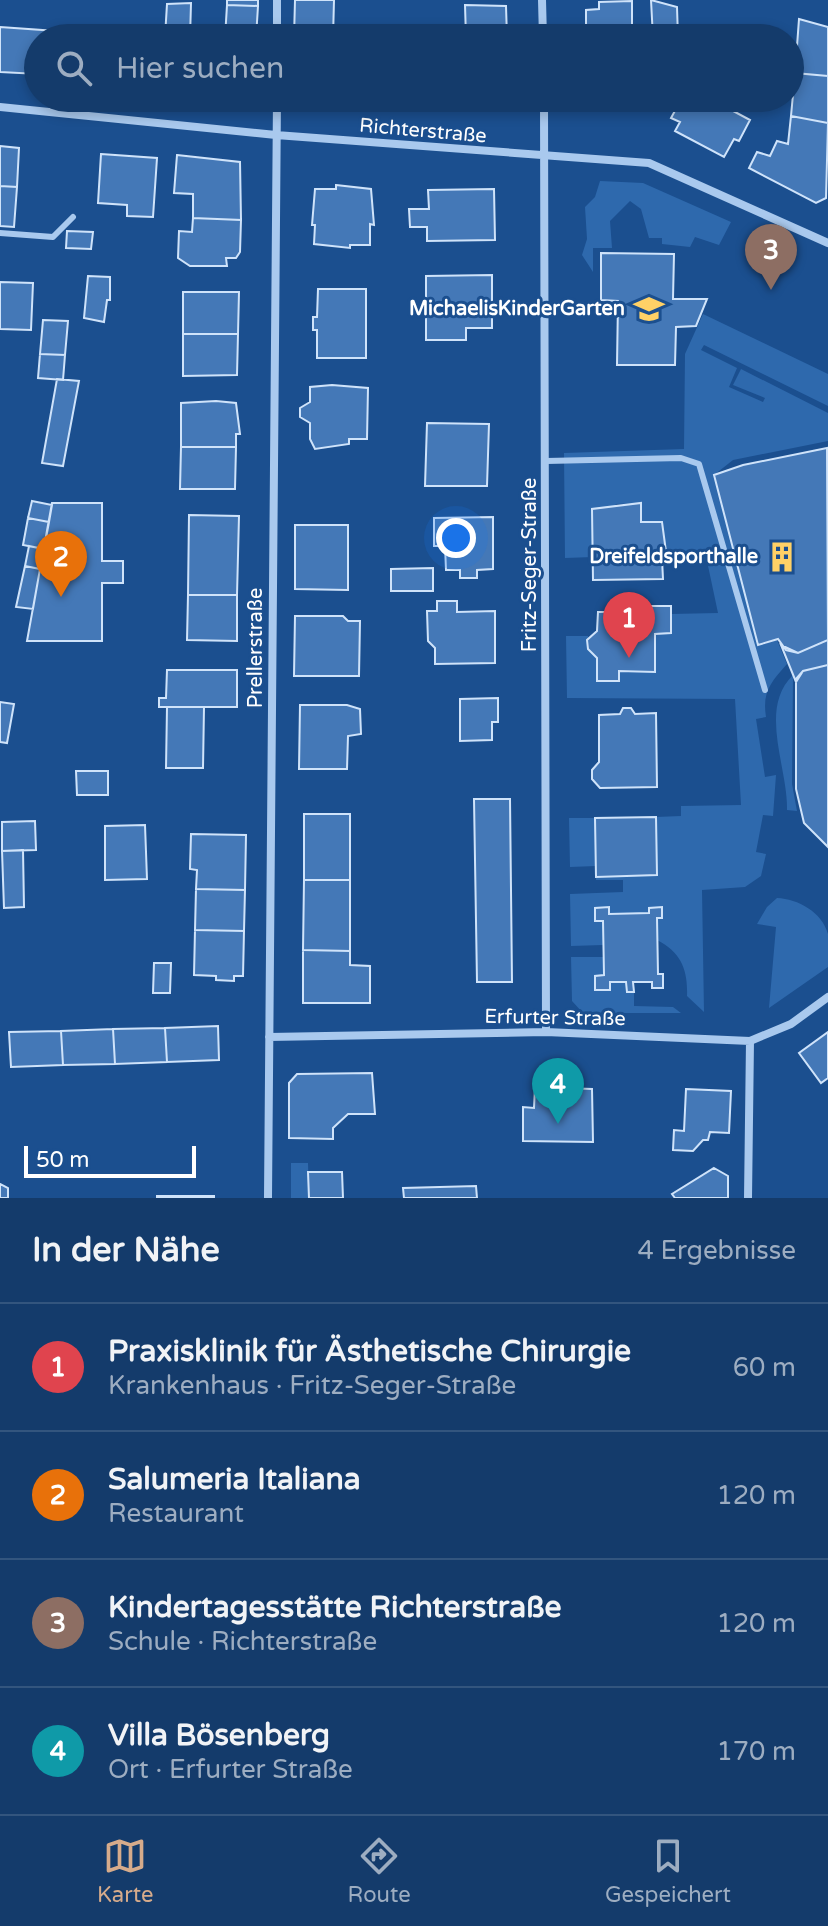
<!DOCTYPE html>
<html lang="de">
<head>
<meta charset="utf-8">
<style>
  :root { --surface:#143b6b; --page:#214673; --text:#f1f3f6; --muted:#9dadc1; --line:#33557e; --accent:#d6ab8b }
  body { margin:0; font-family:"Varela Round",sans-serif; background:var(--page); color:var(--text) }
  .scale { position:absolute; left:24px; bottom:20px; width:172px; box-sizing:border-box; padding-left:8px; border:4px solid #fff; border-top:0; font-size:22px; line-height:28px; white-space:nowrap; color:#fff; -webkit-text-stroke:6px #1b4f8f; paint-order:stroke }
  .you { position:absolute; left:456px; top:538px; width:28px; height:28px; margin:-20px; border:6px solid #fff; border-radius:50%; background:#1a73e8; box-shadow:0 0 0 12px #1a73e833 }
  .badge { display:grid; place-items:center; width:52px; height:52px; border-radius:50%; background:var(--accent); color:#fff; font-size:26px; font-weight:700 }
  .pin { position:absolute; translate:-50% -66px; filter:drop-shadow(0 2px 4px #0008) }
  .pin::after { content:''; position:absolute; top:42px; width:28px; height:24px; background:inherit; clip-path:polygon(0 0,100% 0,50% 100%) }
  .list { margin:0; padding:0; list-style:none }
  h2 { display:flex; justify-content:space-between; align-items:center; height:104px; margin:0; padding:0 32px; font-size:34px }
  h2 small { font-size:26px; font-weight:400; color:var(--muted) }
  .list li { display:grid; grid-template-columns:52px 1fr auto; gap:24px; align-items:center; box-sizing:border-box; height:128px; padding:0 32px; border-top:2px solid var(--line) }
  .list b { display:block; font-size:30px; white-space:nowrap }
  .list p { margin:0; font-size:26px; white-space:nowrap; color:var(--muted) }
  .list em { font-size:26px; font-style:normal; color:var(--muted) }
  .icon { flex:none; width:44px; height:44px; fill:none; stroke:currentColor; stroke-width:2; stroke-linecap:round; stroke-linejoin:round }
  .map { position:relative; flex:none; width:828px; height:1198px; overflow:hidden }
  .search { position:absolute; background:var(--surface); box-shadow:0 4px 12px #0003; left:24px; right:24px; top:24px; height:88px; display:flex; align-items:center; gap:20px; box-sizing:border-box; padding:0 28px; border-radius:44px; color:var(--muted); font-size:30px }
  .sheet { height:616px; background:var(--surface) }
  nav { display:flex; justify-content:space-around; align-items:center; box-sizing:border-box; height:112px; border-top:2px solid var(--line); background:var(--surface); font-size:22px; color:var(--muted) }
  nav a { display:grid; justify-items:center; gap:4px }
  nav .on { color:var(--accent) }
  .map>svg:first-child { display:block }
  .green { fill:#2e69ad }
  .building { fill:#4478b7; stroke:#cfe3fa; stroke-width:2 }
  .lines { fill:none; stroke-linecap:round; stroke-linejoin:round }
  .service { stroke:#a9c9ee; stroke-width:6 }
  .minor { stroke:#a9c9ee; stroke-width:8 }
  .labels { text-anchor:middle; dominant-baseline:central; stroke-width:6; stroke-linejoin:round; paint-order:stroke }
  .street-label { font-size:20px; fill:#fff; stroke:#1b4f8f }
  .poi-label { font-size:20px; font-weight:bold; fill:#fff; stroke:#1b4f8f; text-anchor:end }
</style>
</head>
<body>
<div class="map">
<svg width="828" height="1198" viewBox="0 0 828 1198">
  <rect width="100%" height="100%" fill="#1b4f8f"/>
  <path class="green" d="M600 181 643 183 731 222 719 245 695 237 690 247 662 244V238H649L641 209 630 201 610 221 612 248H593V272L582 255 587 239 585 207 595 197Z
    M703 314 828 374V406L704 345 701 350 737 368 729 387 763 402 765 398 733 385 741 369 828 413V441L733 460 714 475 758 646 777 640 787 664C771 682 762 692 766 717L756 719 765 777 776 775 773 816 763 815 756 852 766 854 761 876 745 887 702 890 704 1012 687 996C688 970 681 952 657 940V918L661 907 649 908V913L609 914 608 908H596V920L603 921V945L571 946 570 894 623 892V880H596V877L657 875 656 817 681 816V806L741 805 735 699 567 698 566 636H588V649L597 658V681H618L619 671 655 672V634L671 633V614L718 613 707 561 662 562 667 558 662 522H641V503L616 504 593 557 565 558 564 453 684 449 685 354Z
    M793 675 792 784 797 811 787 810C788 767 758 709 793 675Z
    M569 818H595L596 866 570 867Z
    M777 898C798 899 822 912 828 934 828 944 828 958 828 967L769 1008 776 927 757 924 767 907Z
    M571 957H603L604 975 595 976V990L610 982H626L627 992H634V1006L673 1007 681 1013H583L572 1001Z
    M291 1163H308L309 1198H291Z"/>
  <path class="building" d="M227 0H258V6L227 5Z
    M295 0H334L333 38H294Z
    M651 0 677 7 678 38H653Z
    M632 1V38H593V26L586 27V10L599 9V2Z
    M191 3 190 38 165 37 167 4Z
    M227 5 258 6 256 38H225Z
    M465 5 506 6 507 38H466Z
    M799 19 828 27V76L795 73Z
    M0 27 56 31V38H38V74L0 72Z
    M56 31 106 33V38H56Z
    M106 33 165 37V38H106Z
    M795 73 828 76V123L791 116Z
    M420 98H508V101L501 110 420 104Z
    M682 98H709L750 120 739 141 734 139 724 157 675 131 680 122 671 118Z
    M791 116 828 123 826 198 816 203 749 168 757 152 770 156 777 141 788 144Z
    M0 146 19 148 17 187 0 186Z
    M101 154 157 158 153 217 127 216V205L98 203Z
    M177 155 240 162 241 220 193 218V194L174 193Z
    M336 185 371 189 374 225 370 224V245H350V248L314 244 315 225H312L315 189H336Z
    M0 186 17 187 14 227 0 226Z
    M494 189 495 240 427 241V227H410L409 209H429L428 190Z
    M193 218 241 220 240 252 236 258H226L227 266H190L178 258 179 231 192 232Z
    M67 231 93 232 91 249 66 248Z
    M601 253 674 254 673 299H707L696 326 676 327 675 365H617L618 301 601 300Z
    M492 275V328H466V340H426V276Z
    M88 276 110 277V300H107L104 322 84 318Z
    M0 282 33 283 31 330 0 329Z
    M318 289H366V358H317V330H313V317H317Z
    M183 292H239L238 334H183Z
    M43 320 68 321 65 355 40 354Z
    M183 334H238L237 375 183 376Z
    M40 354 65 355 63 380 38 378Z
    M57 379 79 381 63 466 42 463Z
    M332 385 368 388 367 439H349V444L315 449 310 439V423L300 417V408L310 402V387Z
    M216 401 236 403 240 434H236V447H181V403Z
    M427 423 489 424 487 486H425Z
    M181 447H236L235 489H180Z
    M827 448 828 640 798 653 786 650 778 639 758 645 714 475 743 465Z
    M32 501 52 505 49 522 28 518Z
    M52 503H102V561H123V583H102V641H27Z
    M641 503V522H662L667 559H662L663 579 593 580 592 509Z
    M189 515 239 516 237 595H188Z
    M493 517V569L477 570V578H460V570H446L445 546H434V518Z
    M28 518 49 522 44 549 23 545Z
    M295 525H348V590L295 589Z
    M29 546 44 549 40 569 25 566Z
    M25 566 40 569 33 609 16 607Z
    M433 568V591H391V569Z
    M188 595H237V641L187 640Z
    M437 601H457V612L495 611V663L435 664V648L428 641 427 611H437Z
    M614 606H671V633L655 634V672L619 671V681H597V658L588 649 587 640 597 631 598 612H613Z
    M295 616H343L348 621H360L359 676H294Z
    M828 640V665L803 671 796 682 781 645 798 653Z
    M828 665V847L804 823 796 789V679L803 671Z
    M167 670H237V707H159V698H166Z
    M498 698V722H492V740L460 741V699Z
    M0 702 14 704 7 743 0 742Z
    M300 705H347L360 709 361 734 348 736 347 769H299Z
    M167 707H204L203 768H166Z
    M623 708H631L635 714 656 713 657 787 600 788 592 779V770L599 762V715L620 714Z
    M76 771H108V795H77Z
    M474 799H510L512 982H477Z
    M304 814H350V880H304Z
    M656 817 657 875 596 877 595 818Z
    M35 821 36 850 2 851V822Z
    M145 825 147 879 105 880V826Z
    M191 834 246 835 245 890 196 889 197 870 190 869Z
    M23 850 24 907 4 908 2 851Z
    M304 880H350V951L303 950Z
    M196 889 245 890 244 931 195 930Z
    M609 907V914L649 913V908L662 907V918H657L658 974H663V988H652V982H633L634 992H627L626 982H610V990H595V976L604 975 603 921H595V908Z
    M195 930 244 931 243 976H234V981L216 980V976L194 975Z
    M303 950 350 951V965L370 966V1003H303Z
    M154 963H171L170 993H153Z
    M218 1026 219 1060 167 1062 165 1028Z
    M165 1028 167 1062 115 1064 113 1029Z
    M113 1029 115 1064 63 1065 61 1031Z
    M61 1031 63 1065 11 1067 9 1032Z
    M828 1032V1078L821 1083 799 1053Z
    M372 1073 375 1114H348L333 1128V1139L289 1138V1083L297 1074Z
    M535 1087 592 1089 593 1142 523 1141V1107L534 1108Z
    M686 1089 731 1091 729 1133 710 1132 708 1140H703L693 1151 673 1150 674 1130 684 1131Z
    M714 1168 728 1176V1198H675L672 1194Z
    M308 1172H342L343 1198H309Z
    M0 1184 8 1188V1198H0Z
    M476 1186 477 1198H404L403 1188Z
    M157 1196H214V1198H157Z"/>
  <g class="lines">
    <path class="service" d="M0 233 53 237 73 217
      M546 461 681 458 699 464 765 690"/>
    <path class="minor" d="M542 0 543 38
      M277 38V0
      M544 98 546 1032
      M0 107 276 135 649 163 828 243
      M269 1037 546 1032 750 1041 791 1024 828 997
      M268 1198 277 98
      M748 1198 750 1041"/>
  </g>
  <defs>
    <g id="school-bare" transform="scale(2.4)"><path d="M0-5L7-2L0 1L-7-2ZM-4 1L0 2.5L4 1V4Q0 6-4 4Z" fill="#ffd166" stroke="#1b4f8f" stroke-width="2.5" paint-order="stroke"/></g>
    <g id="building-bare" transform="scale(2.4)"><path d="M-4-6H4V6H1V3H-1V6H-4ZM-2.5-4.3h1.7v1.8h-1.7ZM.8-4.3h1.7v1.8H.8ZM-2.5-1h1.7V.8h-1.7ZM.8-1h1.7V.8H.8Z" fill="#ffd166" stroke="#1b4f8f" stroke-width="2.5" paint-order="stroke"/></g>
  </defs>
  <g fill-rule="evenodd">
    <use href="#school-bare" x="649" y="309"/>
    <use href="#building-bare" x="782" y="557"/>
  </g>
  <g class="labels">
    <g class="street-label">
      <text transform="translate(423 131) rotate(5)">Richterstraße</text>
      <text transform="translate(530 565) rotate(-90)">Fritz-Seger-Straße</text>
      <text transform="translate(256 648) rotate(-90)">Prellerstraße</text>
      <text transform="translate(555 1018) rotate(1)">Erfurter Straße</text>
    </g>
    <g class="poi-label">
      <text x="625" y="309">MichaelisKinderGarten</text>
      <text x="758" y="557">Dreifeldsporthalle</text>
    </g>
  </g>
</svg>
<div class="scale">50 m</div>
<div class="you"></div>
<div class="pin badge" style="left:629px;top:658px;background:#e0444e">1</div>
<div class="pin badge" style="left:61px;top:597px;background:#e8710a">2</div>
<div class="pin badge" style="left:771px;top:290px;background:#8d6e63">3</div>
<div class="pin badge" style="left:558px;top:1124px;background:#0f9aa8">4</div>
<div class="search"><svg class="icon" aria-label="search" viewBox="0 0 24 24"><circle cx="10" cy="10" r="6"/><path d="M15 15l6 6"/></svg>Hier suchen</div>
</div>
<section class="sheet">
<h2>In der Nähe<small>4 Ergebnisse</small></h2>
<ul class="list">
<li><span class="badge" style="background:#e0444e">1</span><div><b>Praxisklinik für Ästhetische Chirurgie</b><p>Krankenhaus · Fritz-Seger-Straße</p></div><em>60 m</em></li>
<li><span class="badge" style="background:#e8710a">2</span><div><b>Salumeria Italiana</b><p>Restaurant</p></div><em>120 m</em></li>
<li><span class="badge" style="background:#8d6e63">3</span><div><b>Kindertagesstätte Richterstraße</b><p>Schule · Richterstraße</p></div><em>120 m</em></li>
<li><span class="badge" style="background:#0f9aa8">4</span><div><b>Villa Bösenberg</b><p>Ort · Erfurter Straße</p></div><em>170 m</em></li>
</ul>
</section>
<nav>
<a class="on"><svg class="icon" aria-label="map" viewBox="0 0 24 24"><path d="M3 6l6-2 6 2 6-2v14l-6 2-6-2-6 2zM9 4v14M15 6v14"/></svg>Karte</a>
<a><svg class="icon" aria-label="directions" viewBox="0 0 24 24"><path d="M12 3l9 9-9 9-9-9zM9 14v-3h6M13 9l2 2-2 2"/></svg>Route</a>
<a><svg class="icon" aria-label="saved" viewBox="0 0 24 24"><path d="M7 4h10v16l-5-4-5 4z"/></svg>Gespeichert</a>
</nav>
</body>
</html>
